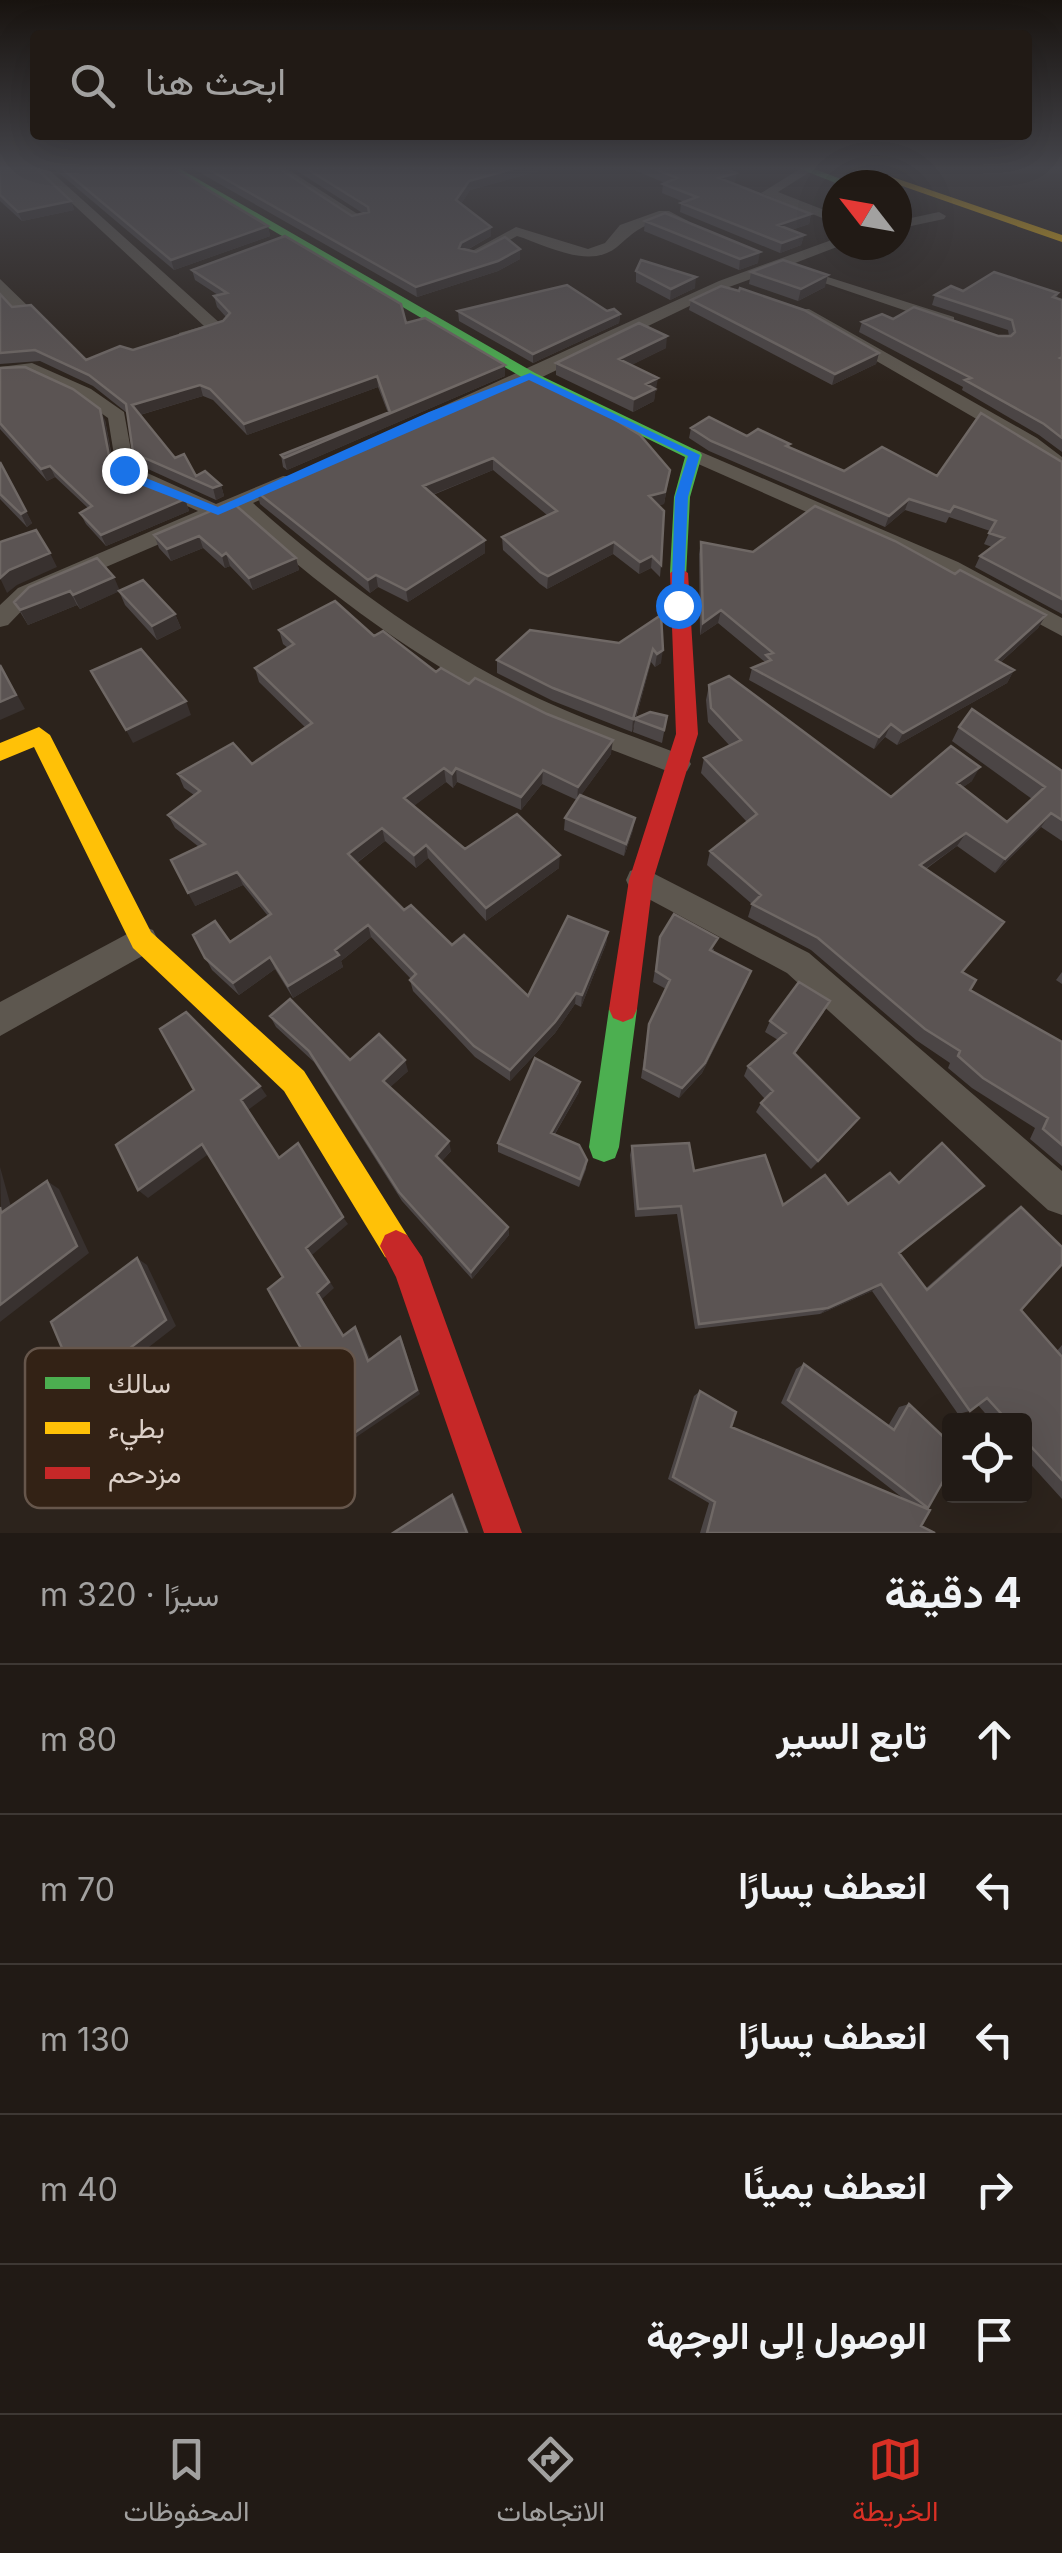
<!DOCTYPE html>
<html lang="ar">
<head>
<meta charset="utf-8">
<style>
  :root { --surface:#211a15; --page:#29231e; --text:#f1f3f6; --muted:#a2a1a0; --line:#3e3834; --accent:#d93025 }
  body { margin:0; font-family:Inter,Vazirmatn,sans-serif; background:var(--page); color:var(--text); direction:rtl }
  .controls { position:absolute; right:30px; bottom:30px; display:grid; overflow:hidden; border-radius:10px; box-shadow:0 10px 40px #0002 }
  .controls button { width:90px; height:90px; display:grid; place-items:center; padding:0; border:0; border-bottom:2px solid var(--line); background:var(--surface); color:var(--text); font:50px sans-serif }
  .compass { position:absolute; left:822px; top:170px; width:90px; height:90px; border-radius:50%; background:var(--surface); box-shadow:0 10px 40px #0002; rotate:301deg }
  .stop { position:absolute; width:30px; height:30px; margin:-22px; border:8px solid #1a73e8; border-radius:50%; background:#fff }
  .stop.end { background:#1a73e8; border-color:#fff; box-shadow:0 2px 10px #0008 }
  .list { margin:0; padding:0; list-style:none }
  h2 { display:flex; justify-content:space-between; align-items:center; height:130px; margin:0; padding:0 40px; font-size:42px }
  h2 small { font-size:32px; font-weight:400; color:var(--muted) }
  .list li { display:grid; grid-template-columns:65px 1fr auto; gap:30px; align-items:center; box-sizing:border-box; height:150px; padding:0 40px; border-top:2px solid var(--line) }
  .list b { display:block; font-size:38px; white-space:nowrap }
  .list em { font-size:32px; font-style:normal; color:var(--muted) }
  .icon { flex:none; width:55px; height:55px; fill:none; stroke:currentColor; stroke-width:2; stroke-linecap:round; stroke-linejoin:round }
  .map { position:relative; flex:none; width:1062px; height:1533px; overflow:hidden; direction:ltr }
  .search { position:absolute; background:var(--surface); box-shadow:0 10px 40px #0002; left:30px; right:30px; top:30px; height:110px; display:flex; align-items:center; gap:25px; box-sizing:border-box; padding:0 35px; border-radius:10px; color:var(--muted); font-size:38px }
  .sheet { height:880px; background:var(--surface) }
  nav { display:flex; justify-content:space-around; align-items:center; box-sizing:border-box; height:140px; border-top:2px solid var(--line); background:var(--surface); font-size:28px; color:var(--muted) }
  nav a { display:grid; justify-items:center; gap:5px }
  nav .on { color:var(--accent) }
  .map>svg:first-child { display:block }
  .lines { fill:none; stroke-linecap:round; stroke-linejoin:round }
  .street { fill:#5d574f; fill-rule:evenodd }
  .fast { fill:#4caf50; fill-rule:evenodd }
  .slow { fill:#ffc107; fill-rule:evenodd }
  .jam { fill:#c62828; fill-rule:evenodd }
  .wall { fill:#4b4545 }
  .shaded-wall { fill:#38312f }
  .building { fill:#5b5453; stroke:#6f6865; stroke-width:2.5 }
  .route { fill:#1a73e8 }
  .key { fill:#332215; stroke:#66564b; stroke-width:2.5 }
  .key-label { font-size:28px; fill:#dcd0c8 }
</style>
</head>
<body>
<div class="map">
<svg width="1062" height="1533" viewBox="0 0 1062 1533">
  <rect width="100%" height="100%" fill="#2c231c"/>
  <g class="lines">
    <path class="street" d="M33 167H46L222 325V331L179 341V333L204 326Z
      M269 167H284L367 220 355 223Z
      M803 167 813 170 778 192 837 215V224L761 193Z
      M659 211H669L688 221 681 225 664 219C637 228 637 230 617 247 589 270 546 245 517 236L475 259 463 256 516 227 588 249 605 243 620 225Z
      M939 212 946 216 944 219 897 229V221Z
      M837 238V245H842L790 265 954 317V323H942L789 271V265L729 287 536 380 359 456H345L342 452 719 281Z
      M0 279 31 309V315H19L0 293Z
      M797 309H809L1037 438 1062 457V473L1023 446 797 315Z
      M32 363 91 389 124 412 134 467 216 504 283 476H297V484L253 503C336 578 448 659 551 704 595 724 642 739 687 757L691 764 687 771 677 774 667 771C622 753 576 738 532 717 427 668 321 589 236 511L34 598 8 625 0 627V605L18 588 198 511 117 474 108 418 79 397 30 374 0 377V367Z
      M694 449 958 562 1062 618V636L942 572 687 459V451Z
      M641 867 809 953 1062 1171V1215L1048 1210 787 973 630 889 626 880 630 871Z
      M142 926 153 930 158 940 153 950 0 1036V1002Z"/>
    <path class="fast" d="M165 167H177L535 373 700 452 702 455 690 497 686 577 679 579 670 573 674 497 685 457 525 379Z
      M795 167H810L856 185H841Z
      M623 996 633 1000 637 1009 619 1147 615 1158 604 1162 593 1158 589 1147 609 1009 613 1000Z"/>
    <path class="slow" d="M848 167H863L1062 235V242Z
      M39 727 50 735 151 932 304 1071 407 1235 412 1246 407 1257 396 1262 385 1257 284 1091 133 948 34 747 0 761V743Z"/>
    <path class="jam" d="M679 567 688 573 698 734 653 880 637 1009 633 1018 623 1022 613 1018 609 1009 629 880 676 734 670 573Z
      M396 1230 407 1235 422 1257 522 1533H484L396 1277 380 1246 385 1235Z"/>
  </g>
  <path class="wall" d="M0 167 71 201 74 210 22 221 0 201Z
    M52 167H170L268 226 270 236 174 270Z
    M190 167H277L352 216 364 214 291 167H553L470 190 461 204 491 236 467 250 476 252 520 249V259L498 271 417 297Z
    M627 167H721L736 173 735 182 732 183 811 214 809 224 791 230 804 235 801 245 780 253 680 212 681 203 684 202 662 193 663 184 665 183Z
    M645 221 758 263 739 270 644 231Z
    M192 270 406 323 505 376 287 470 283 467 281 455 388 413 378 387 247 435 213 400 203 396 140 415 175 458 196 476 221 485 224 496 216 500 137 464 133 453 127 413 93 386 40 361 0 364V294L12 307 86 360 133 350 223 321 226 317 217 307 214 296 218 295 195 280Z
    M636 271 695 288 670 300 636 282Z
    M751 272 825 287 798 301 749 284Z
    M963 291 1058 293 1057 298 1062 300V452L1039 435 962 390 963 387 859 332 862 322 893 319 998 336H1009L1008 330 932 305 935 295Z
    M691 300 879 353 876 364 832 385 689 310Z
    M458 311H607L620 314 619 323 533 363 459 321Z
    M666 348 631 365 657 391H655L654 401 633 412 556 375V363Z
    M0 368 105 420 114 467 185 499 189 511 106 546 86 524 80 513 88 508 55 477 47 481 0 429Z
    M527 376 670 470 664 504 659 505 661 565 660 577 651 568 639 574 613 554 547 589 540 584 503 550 502 537 547 515 493 470 433 495 485 540V553L408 602 378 587 370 593 260 504 257 492Z
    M691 428 790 444 789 447 844 471 937 476 1062 462V614L975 567 980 556 992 547 984 544 990 531 949 517 946 523 905 510 885 527 709 451 689 438Z
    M0 462 32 523 27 527 0 499Z
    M232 502 296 558 299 570 253 590 230 566 225 568 203 548 171 561 159 548 154 535Z
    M701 542 753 552 955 574 1046 615 1038 628 1001 662 1014 670 1007 683 897 745 885 737 874 749 749 680 752 668 765 662 718 623 700 635 699 554Z
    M29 587 120 590 175 614 181 628 157 640 125 605 119 591 80 609 77 605 28 625 14 602Z
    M661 615V663L655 667 651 662 636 718 667 716 662 743 633 732 634 725 632 732 553 701 497 673V660L619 643Z
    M279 630 374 636 436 672 469 684 611 754 581 795 633 830 624 856 564 830 565 818 577 800 542 784 521 810 457 782 453 788 446 782 413 806 465 849 559 868 486 921 428 858 416 868 385 841 357 863 404 910 528 996 608 932 606 944 581 1007 575 1004 555 1033 510 1081 475 1057 413 991 410 980 411 979 371 937 341 961 343 967 293 998 275 969 239 995 212 970 193 935 230 942 268 916 243 885 195 906 199 847 175 828 168 815 194 795 184 788 178 774 252 764 306 728 259 682 255 668 288 648 283 644Z
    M709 685 891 797 972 781 963 787 1007 822 1032 799 952 741 959 727 1062 771V841L1041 827 995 873 957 846 926 869 963 973 970 990 1062 1042V1166L1030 1139 1035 1128 972 1088 948 1068 950 1063 916 1040 811 950 748 917 752 904 707 865 710 851 747 822 701 773 704 758 730 746 708 722 706 700Z
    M660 937 714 949 713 952 747 982 702 1073 679 1098 641 1078 649 1024 666 989 653 982Z
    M1062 972V984L1056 980Z
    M824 1012 795 1054 852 1127 811 1169 756 1112 761 1103 765 1099 744 1076 748 1066 778 1040 765 1032 770 1021Z
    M270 1016 350 1060 408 1071 390 1087 451 1151 441 1162 508 1227 509 1235 472 1279 402 1201 314 1062 276 1027Z
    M579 1092 555 1134 587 1160 586 1169 579 1187 498 1152V1143Z
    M632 1146 783 1205 848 1204 899 1253 925 1289 1009 1215 1021 1207V1310L1056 1352 1062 1345V1499L1024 1457V1420H991L978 1405 970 1411 958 1414 872 1291 820 1314 695 1329 677 1214 635 1217 630 1155Z
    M804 1364 888 1426 899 1407 909 1404 928 1508 921 1526 935 1533H700L709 1503 668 1479 694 1396 700 1391 731 1427 904 1499 781 1403 796 1369Z"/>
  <path class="shaded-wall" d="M520 167H553L470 190 457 210 456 200 469 181Z
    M736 173 735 182 718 187 719 178Z
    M71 201 74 210 22 221 18 212Z
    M811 214 809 224 776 235 778 225Z
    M268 226 270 236 174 270 171 260Z
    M491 227V236L461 253 459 248 461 243Z
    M804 235 801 245 780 253 782 243Z
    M520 249V259L498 271 417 297 416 287Z
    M760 252 758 263 739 270 740 259Z
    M828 275 825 287 798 301 801 289Z
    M696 277 695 288 670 300 671 289Z
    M620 314 619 323 533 363V354Z
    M667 336 666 348 618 372 619 359Z
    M879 353 876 364 832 385 835 374Z
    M505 365V376L287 470 284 458Z
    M377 376 378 387 247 435 244 424Z
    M658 378 654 401 633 412 634 399 646 384Z
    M200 385 203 396 136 416 132 405Z
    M100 409 105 420 115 477 111 466Z
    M493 458V470L424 498 423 486Z
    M50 466 55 477 47 481 41 469Z
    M670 470 664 504 647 508 649 496Z
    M221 485 224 496 216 500 213 488Z
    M185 499 189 511 106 546 101 535Z
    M909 499 905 510 885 527 889 516Z
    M26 511 32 523 27 527 21 514Z
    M199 536 203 548 171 561 167 549Z
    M485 540V553L408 602 406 590Z
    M614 542 613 554 547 589 548 576Z
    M50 553 57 567 17 585 7 593 0 578 9 570Z
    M226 553 230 566 225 568 222 556Z
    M652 556 651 568 639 574 640 562Z
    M296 558 299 570 253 590 249 578Z
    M376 575 378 587 370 593 368 580Z
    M114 577 120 591 80 609 73 595Z
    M70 591 77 605 28 625 20 610Z
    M721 610 718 623 700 635 703 623Z
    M175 614 181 628 157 640 152 626Z
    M1046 615 1038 628 990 672 996 660Z
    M653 649 651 662 632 732 633 719Z
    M663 650 661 663 655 667 657 654Z
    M0 664 25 709 0 720Z
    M1014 670 1007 683 897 745 903 733Z
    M186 701 191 715 133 743 126 730Z
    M891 724 885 737 874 749 879 737Z
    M613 740 611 754 577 801 578 787Z
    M980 767 972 781 949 797 957 783Z
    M444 768 446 782 406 812 404 798Z
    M456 768 457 782 453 788 452 774Z
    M543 770 542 784 521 810V797Z
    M1051 813 1041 827 995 873 1005 859Z
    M635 818 633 830 624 856 626 844Z
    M382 828 385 841 351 867 348 854Z
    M966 833 957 846 912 878 920 865Z
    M426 845 428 858 416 868 414 855Z
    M560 855 559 868 486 921V908Z
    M237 872 243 885 195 906 188 893Z
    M368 925 371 937 341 961 343 967 293 998 288 986Z
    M608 932 606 944 581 1007 582 995Z
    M270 957 275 969 239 995 233 983Z
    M751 971 702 1073 679 1098 682 1088Z
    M576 993 575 1004 555 1033 510 1081V1070Z
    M405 1060 408 1071 386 1091 383 1081Z
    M580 1082 579 1092 550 1142 551 1133Z
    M260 1086 267 1096 248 1110 241 1100Z
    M449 1141 451 1151 438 1165 436 1156Z
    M202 1144 210 1153 148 1198 138 1190Z
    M0 1167 15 1221 1 1213Z
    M47 1181 59 1189 89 1253 0 1322V1305Z
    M343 1217 348 1224 312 1255 334 1288 322 1299 348 1341 343 1336 317 1293 306 1248Z
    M508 1227 509 1235 472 1279 471 1272Z
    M137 1258 147 1265 176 1326 91 1392 79 1388Z
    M881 1284 872 1291 820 1314 828 1308Z
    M355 1327 359 1333 373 1365 368 1361Z
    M400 1337 403 1343 420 1394 349 1442 344 1440Z
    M452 1495 455 1496 469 1533H467Z"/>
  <path class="building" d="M0 167H35L71 201 18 212 0 195Z
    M60 167H170L268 226 171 260Z
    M204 167H277L352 216 369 212 368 207 304 167H520L469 181 456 200 491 227 461 243 459 248 476 252 505 237 520 249 498 261 416 287Z
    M650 167H721L736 173 719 178 811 214 778 225 804 235 782 243 681 203 697 197 663 184 677 178Z
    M665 213 760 252 740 259 645 221Z
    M285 236 401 304 406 323 425 318 505 365 284 458 281 455 390 412 377 376 244 424 210 389 200 385 132 405 175 458 184 454 196 476 205 471 221 485 213 488 133 453 126 404 89 375 35 350 0 353V294L12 307 31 305 86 360 120 346 133 350 223 321 230 313 214 296 227 293 192 270Z
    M641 260 696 277 671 289 636 271Z
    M783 260 828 275 801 289 751 272Z
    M994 272 1058 293 1053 297 1062 300V357L1060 358 1062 359V438L1044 424 965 380 971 378 862 322 882 314 893 319 914 307 998 336H1011L1015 332 1012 320 935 295 951 286 963 291Z
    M567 285 607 311 614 309 620 314 533 354 458 311Z
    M721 286 739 291 740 288 804 310 879 353 835 374 691 300Z
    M639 323 667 336 619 359 658 378 646 384 655 389 634 399 556 363Z
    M25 367 73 389 100 409 111 466 185 499 101 535 80 513 92 506 50 466 41 469 0 423V368Z
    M527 376 606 414 640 435 670 470 665 492 649 496 664 511 661 565 652 556 640 562 614 542 548 576 540 572 502 537 557 511 493 458 423 486 485 540 406 590 376 575 368 580 257 492Z
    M981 413 1062 462V599L980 556 1004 538 989 533 996 521 954 506 950 512 909 499 889 516 711 441 691 428 709 417 747 436 758 429 790 444 786 446 844 471 882 447 937 476Z
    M0 462 26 511 21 514 0 494Z
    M232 502 296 558 249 578 226 553 222 556 199 536 167 549 154 535Z
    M815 506 895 541 955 574 960 570 1046 615 996 660 1014 670 903 733 891 724 879 737 752 668 771 660 766 655 773 653 721 610 703 623 701 542 753 552Z
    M36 530 50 553 9 570 0 578V542Z
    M97 558 114 577 73 595 70 591 20 610 14 602 29 587Z
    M143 580 175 614 152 626 119 591Z
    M335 601 374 636 383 631 436 672 441 668 469 684 475 678 547 714 613 740 578 787 543 770 521 797 456 768 452 774 444 768 404 798 465 849 517 814 560 855 486 908 426 845 414 855 382 828 348 854 404 910 411 905 452 945 464 935 528 996 568 916 608 932 582 995 576 993 555 1022 510 1070 474 1046 410 980 416 974 368 925 335 950 339 955 288 986 270 957 233 983 205 958 193 935 215 921 230 942 271 914 237 872 188 893 171 860 205 844 168 815 200 791 178 774 233 743 252 764 312 723 255 668 294 644 279 630Z
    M661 615 663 650 657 654 653 649 633 719 553 688 497 660 530 630 619 643Z
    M141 649 186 701 126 730 91 671Z
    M0 665 16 695 0 702Z
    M729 676 891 797 951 746 980 767 957 783 1007 822 1045 787 959 727 972 709 1062 771V820L1051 813 1005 859 966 833 920 865 1004 922 962 972 976 980 970 990 1062 1042V1145L1043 1129 1048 1118 983 1078 958 1056 960 1051 925 1029 818 938 752 904 761 895 710 851 757 814 704 758 741 740 711 708 709 685Z
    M650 712 667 716 664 730 634 719Z
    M580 795 635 818 626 844 565 818Z
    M674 914 718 938 710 950 751 971 705 1063 682 1088 644 1069 649 1024 670 980 656 971 660 937Z
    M799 982 830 1001 794 1053 859 1118 818 1161 761 1103 773 1091 748 1066 786 1033 770 1021Z
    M290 999 350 1060 379 1034 405 1060 383 1081 449 1141 436 1156 508 1227 471 1272 399 1192 309 1051 270 1016Z
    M186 1012 260 1086 241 1100 279 1158 298 1143 343 1217 306 1248 329 1282 317 1293 343 1336 355 1327 368 1361 400 1337 417 1390 344 1440 305 1363 308 1361 268 1289 283 1277 202 1144 138 1190 116 1145 194 1090 160 1029Z
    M535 1058 580 1082 551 1133 579 1145 587 1160 580 1179 498 1143Z
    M689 1143 694 1171 765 1155 783 1205 825 1175 848 1204 890 1173 899 1183 942 1143 984 1186 899 1253 927 1290 1021 1207 1062 1247V1264L1021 1310 1062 1357V1480L1024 1439V1420H1007L987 1398 970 1411 881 1284 828 1308 699 1324 681 1206 638 1209 632 1146Z
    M47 1181 77 1246 0 1305V1207L1 1213Z
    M137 1258 166 1320 79 1388 51 1322Z
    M804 1364 894 1430 909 1404 950 1443V1469L928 1508 788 1400Z
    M700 1391 736 1412 731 1427 930 1510 921 1526 935 1533H707L715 1502 673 1477Z
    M452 1495 467 1533H393Z"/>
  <linearGradient id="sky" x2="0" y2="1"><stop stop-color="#18130f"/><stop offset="0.44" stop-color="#45454b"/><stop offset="1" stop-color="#45454b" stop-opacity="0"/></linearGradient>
  <rect width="1062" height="382" fill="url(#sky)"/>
  <path class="route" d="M530 373 700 455 688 497 683 608 671 605 675 497 688 456 529 380 218 515 138 484 118 470 128 467 146 478 218 507 429 412Z"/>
  <rect x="25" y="1348" width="330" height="160" rx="15" class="key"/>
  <rect x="45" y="1377" width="45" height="12" fill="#4caf50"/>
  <rect x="45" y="1422" width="45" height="12" fill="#ffc107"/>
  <rect x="45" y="1467" width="45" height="12" fill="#c62828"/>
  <g class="key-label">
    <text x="108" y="1393">سالك</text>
    <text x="108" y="1438">بطيء</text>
    <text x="108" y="1483">مزدحم</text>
  </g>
</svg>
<div class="controls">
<button><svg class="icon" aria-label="locate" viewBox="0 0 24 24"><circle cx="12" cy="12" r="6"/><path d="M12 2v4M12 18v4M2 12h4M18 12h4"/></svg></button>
</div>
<svg class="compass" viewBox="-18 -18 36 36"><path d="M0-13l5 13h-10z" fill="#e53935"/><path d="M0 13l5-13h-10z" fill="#a2a1a0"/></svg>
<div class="stop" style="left:678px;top:605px"></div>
<div class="stop end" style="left:124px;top:470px"></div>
<div class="search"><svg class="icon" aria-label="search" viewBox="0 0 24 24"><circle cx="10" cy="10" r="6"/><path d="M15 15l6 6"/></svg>ابحث هنا</div>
</div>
<section class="sheet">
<h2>4 دقيقة<small>سيرًا · 320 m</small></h2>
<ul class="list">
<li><svg class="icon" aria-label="ahead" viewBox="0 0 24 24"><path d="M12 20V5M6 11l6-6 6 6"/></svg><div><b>تابع السير</b></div><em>80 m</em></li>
<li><svg class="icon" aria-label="left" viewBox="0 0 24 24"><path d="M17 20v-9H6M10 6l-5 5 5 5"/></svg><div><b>انعطف يسارًا</b></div><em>70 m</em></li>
<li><svg class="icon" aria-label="left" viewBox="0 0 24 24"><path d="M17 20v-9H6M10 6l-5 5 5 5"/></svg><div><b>انعطف يسارًا</b></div><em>130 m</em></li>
<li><svg class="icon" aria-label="right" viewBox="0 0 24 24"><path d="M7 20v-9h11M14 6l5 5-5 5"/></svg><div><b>انعطف يمينًا</b></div><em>40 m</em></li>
<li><svg class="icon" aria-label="arrive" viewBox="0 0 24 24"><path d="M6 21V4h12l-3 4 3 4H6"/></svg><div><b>الوصول إلى الوجهة</b></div></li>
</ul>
</section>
<nav>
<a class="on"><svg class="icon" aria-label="map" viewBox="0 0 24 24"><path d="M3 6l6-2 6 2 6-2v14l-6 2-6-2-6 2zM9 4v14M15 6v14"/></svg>الخريطة</a>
<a><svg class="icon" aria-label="directions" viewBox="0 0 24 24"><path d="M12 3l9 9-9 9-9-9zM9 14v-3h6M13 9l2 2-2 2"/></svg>الاتجاهات</a>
<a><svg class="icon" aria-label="saved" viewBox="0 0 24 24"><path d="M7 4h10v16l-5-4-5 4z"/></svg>المحفوظات</a>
</nav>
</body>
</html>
